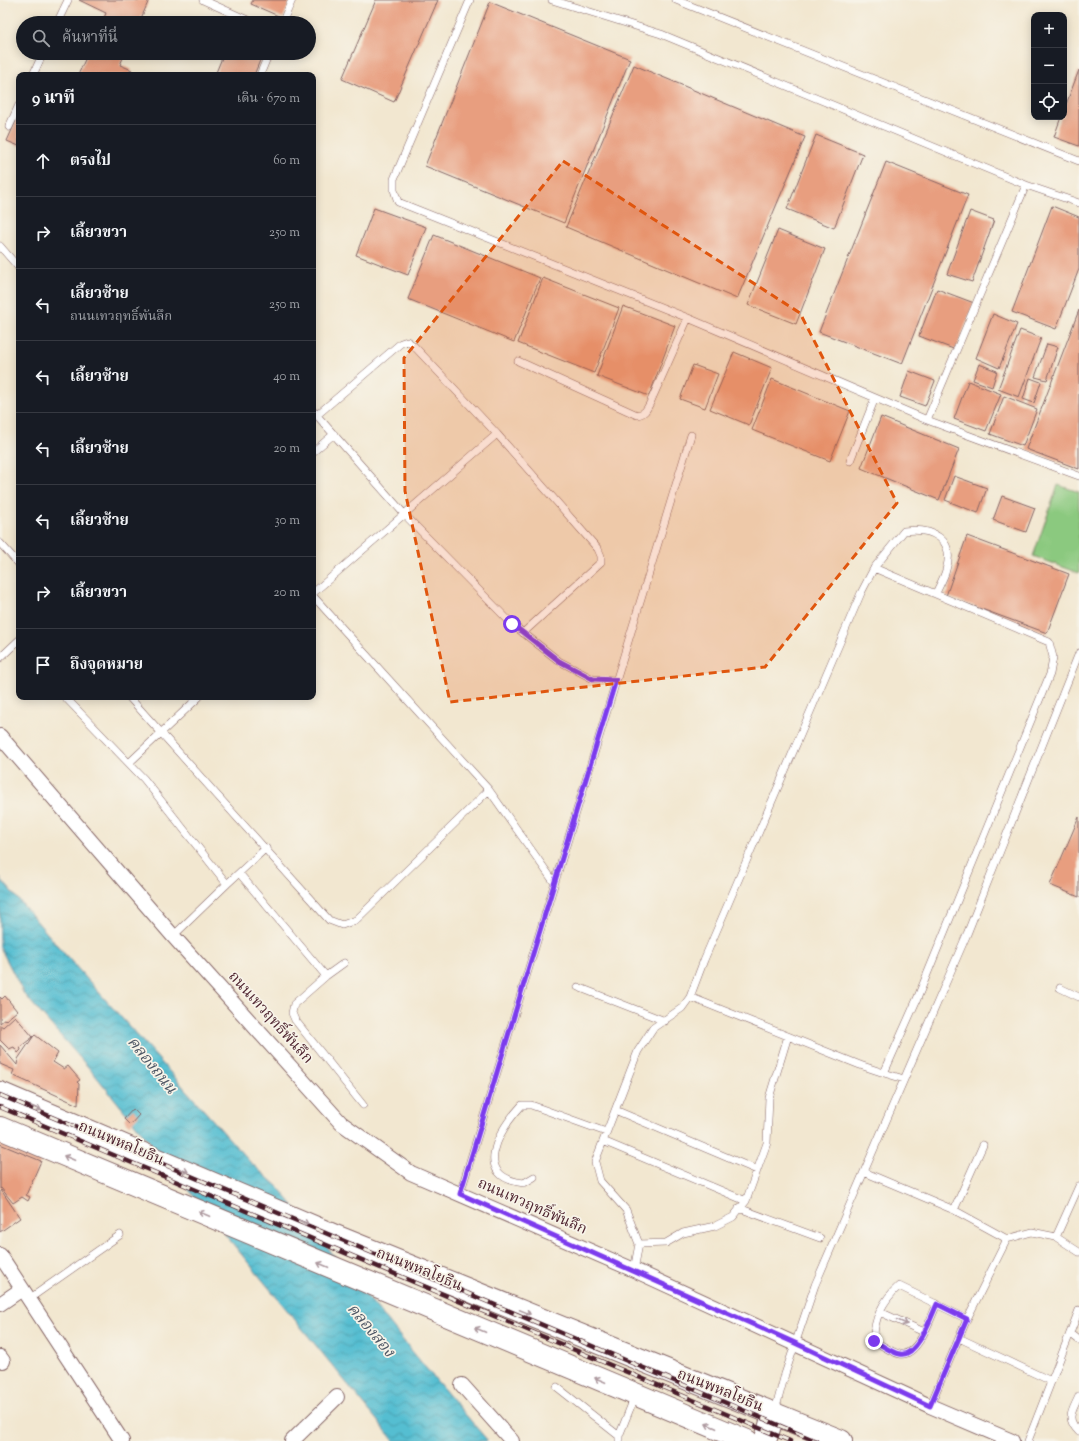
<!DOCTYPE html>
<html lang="th">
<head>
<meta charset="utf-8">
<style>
  :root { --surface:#171b24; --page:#20242c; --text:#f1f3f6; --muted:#9ea1a6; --line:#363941 }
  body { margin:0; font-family:"Sorts Mill Goudy","Noto Serif Thai",serif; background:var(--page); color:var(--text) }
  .controls { position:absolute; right:12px; top:12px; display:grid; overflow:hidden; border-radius:8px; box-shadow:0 2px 10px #0003 }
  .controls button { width:36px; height:36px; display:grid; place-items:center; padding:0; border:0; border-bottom:1px solid var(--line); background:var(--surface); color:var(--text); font:20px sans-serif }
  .stop { position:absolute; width:12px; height:12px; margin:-9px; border:3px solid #7c3aed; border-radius:50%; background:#fff }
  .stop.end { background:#7c3aed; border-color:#fff; box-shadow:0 1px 4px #0008 }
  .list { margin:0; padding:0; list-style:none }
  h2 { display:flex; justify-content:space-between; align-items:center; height:52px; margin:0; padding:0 16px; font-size:17px }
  h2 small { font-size:13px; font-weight:400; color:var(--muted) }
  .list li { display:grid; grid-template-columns:26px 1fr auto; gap:12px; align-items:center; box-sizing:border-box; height:72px; padding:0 16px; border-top:1px solid var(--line) }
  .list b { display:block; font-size:15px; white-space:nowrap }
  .list p { margin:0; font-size:13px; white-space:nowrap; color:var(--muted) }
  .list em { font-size:13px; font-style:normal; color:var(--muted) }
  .icon { flex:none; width:22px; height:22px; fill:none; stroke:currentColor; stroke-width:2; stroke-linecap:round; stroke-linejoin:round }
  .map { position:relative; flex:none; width:1079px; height:1441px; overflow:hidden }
  .search { position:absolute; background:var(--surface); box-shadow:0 2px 10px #0003; left:16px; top:16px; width:300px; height:44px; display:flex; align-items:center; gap:10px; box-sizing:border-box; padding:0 14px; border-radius:22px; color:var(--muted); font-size:15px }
  .panel { position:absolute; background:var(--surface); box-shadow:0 2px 10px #0003; left:16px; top:72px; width:300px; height:628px; border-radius:8px }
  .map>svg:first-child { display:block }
  .green { fill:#8bc97f; stroke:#6a7455 }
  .water { fill:url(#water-waves); stroke:#4f6e7e }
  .building { fill:#e89e7f }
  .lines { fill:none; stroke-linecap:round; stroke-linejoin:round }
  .service-casing { stroke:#856565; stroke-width:8 }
  .minor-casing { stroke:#856565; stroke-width:16 }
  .primary-casing { stroke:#856565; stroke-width:24 }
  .service { stroke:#fff; stroke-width:7 }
  .minor { stroke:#fff; stroke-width:14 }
  .primary { stroke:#fff; stroke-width:22 }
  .rail-casing { stroke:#4a1f2b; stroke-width:4.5 }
  .rail { stroke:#f7f3e8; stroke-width:3; stroke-dasharray:9; stroke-linecap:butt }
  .oneway { stroke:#ae9aa0 }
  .route { stroke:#7c3aed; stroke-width:5 }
  .marked { fill:#e0560e; fill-opacity:0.2; stroke:#e0560e; stroke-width:3; stroke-dasharray:8 5; stroke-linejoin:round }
  .labels { text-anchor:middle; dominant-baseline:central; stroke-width:3.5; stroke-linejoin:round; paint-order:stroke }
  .street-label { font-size:15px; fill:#4a1f2b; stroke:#f7f3e8 }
  .water-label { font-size:16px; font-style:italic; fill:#4e5765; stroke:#f7f3e8 }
</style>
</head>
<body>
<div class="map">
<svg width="1079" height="1441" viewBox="0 0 1079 1441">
  <defs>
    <pattern id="water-waves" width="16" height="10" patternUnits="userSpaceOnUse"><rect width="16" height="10" fill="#54bed1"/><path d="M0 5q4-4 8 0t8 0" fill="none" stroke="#489aaa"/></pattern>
  </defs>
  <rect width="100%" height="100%" fill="#f7f3e8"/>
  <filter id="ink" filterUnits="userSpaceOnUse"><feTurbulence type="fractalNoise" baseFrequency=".025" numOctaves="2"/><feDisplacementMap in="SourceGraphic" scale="8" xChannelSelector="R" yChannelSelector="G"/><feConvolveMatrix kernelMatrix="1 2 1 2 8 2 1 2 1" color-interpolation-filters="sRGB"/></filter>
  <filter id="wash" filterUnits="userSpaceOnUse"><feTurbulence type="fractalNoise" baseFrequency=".012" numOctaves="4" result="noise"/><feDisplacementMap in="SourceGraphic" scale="16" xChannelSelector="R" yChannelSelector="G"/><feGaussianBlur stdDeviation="0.9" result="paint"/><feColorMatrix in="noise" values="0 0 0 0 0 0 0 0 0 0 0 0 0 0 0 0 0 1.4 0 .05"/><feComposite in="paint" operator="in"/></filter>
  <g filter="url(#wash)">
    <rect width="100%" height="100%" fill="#f2e7d0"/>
    <path class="green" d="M1058 485 1079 492V573L1033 556Z"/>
    <path class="water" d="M0 878 63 952 250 1162 278 1187 425 1367 488 1441H394L95 1075 24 994 0 947Z"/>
    <g id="blocks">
      <path class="building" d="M79 0H149L139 23H102L106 13Z
        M253 0H291L283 18 251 4Z
        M376 0H438L394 102 342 79Z
        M490 2 630 59 564 223 425 166Z
        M88 53H125L120 65 132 70 130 75H78Z
        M224 53H263L254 75H215Z
        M634 65 805 137 737 299 566 227Z
        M1079 70V146L1054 137 1061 117H1064V110Z
        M19 114V146L7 141Z
        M816 135 863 154 834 228 787 209Z
        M886 162 968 195 902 364 819 332Z
        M1052 206 1079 217V269L1056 329 1012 312Z
        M374 208 426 227 408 275 356 255Z
        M970 211 994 220 972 282 947 274Z
        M778 230 825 249 796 324 748 305Z
        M434 235 540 278 514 342 408 299Z
        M543 278 619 308 594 373 518 343Z
        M937 289 974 303 956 350 919 336Z
        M623 306 675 326 649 396 597 376Z
        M1079 310V469L1026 449Z
        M993 314 1017 324 999 368 976 358Z
        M1020 330 1041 338 1019 397 998 389Z
        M1047 344 1058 347 1047 380 1035 377Z
        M734 352 772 368 749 425 710 409Z
        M979 364 997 371 992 387 973 380Z
        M693 365 718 374 705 408 680 399Z
        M909 371 935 381 925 406 900 397Z
        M1030 378 1041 382 1034 403 1023 399Z
        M772 379 850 411 830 461 752 430Z
        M968 381 1001 394 986 431 954 419Z
        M1004 396 1037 409 1023 446 990 434Z
        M881 417 959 449 939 500 861 468Z
        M954 476 987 488 978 513 945 500Z
        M1002 496 1035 508 1026 532 993 520Z
        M967 536 1069 574 1047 633 946 596Z
        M1079 817V897L1050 885Z
        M5 996 17 1011 6 1020 5 1019 0 1023V997L2 999Z
        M15 1016 33 1037 35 1035 58 1053 53 1062 64 1069 68 1066 80 1080 77 1082 79 1084 78 1105 12 1075 14 1070 0 1064V1045L17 1065 18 1059 33 1037 20 1047 21 1050 18 1053 14 1047 9 1049 0 1040V1025L3 1027Z
        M133 1109 139 1115 130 1125 124 1119Z
        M0 1144 41 1161 26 1195 30 1197 28 1201 22 1197 13 1203 1 1188 0 1189Z
        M1 1190 20 1218 0 1232V1191Z"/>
    </g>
  </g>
  <g filter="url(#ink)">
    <use href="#blocks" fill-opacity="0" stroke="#856565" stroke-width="1"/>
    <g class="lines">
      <g class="service-casing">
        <path id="service" d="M203 0 254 23
          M470 0 394 179V190L398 202 688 318 927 420 1026 185
          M552 0 661 34 1026 185 1079 203
          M676 0 1079 161
          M57 23 68 0
          M282 23 292 0
          M33 75 43 53
          M260 75 269 53
          M9 127 19 105
          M0 246 19 268
          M518 361 637 415C645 414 647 409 650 403L688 318
          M313 411 405 515 512 624 559 661 593 679 616 680
          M317 415 401 343 407 341 414 346 497 434 598 549 601 556V562L523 633
          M927 420 1079 476
          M313 452 334 434
          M850 461 875 398
          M0 543 19 564
          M874 568 904 531C932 527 956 539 946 570 944 578 939 586 936 593
          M313 593 497 434
          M313 596 489 790 554 882
          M0 658 19 640
          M65 697 144 779 227 884 266 848
          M129 697 329 920 342 925 356 920 489 790
          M129 763 199 697
          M239 873 326 976 294 1004 292 1013 295 1020 363 1105
          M173 936 227 884
          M326 976 344 963
          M578 987 665 1021
          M1060 988 1079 997
          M884 1073 904 1079
          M615 1110 757 1170
          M603 1141 746 1201
          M864 1172 954 1210 1007 1239 1032 1232 1056 1237 1079 1186
          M534 1177 524 1183C471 1177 499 1130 522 1105H531L606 1132
          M460 1194 691 435
          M739 1208 820 1238
          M954 1210 983 1145
          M1056 1237 1079 1252
          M639 1244 666 1243 683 1233 715 1226 733 1217 746 1201 767 1143 769 1098 788 1036
          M634 1270 639 1244 626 1210 600 1181 595 1162 638 1051 653 1028 682 1008 690 997 704 960 861 593 874 568 1049 642 1053 657 1050 674 917 999 884 1073 860 1065 690 997
          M29 1299 120 1235
          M937 1304C931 1317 918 1357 900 1354 892 1353 882 1345 874 1341 873 1320 883 1300 899 1286L967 1319
          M880 1312 924 1332
          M1070 1333 1079 1340
          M959 1338 1051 1381
          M557 1387 619 1436
          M1079 1396C1072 1412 1065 1418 1079 1432
          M930 1406 967 1319 1007 1239
          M775 1411 785 1374 815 1285 967 934 1079 653
          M619 1441V1436L635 1396
          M1028 1441 1079 1310"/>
      </g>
      <g class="minor-casing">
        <path id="minor" d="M0 736 173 936 341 1123 411 1173 634 1270 930 1406 1012 1441
          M0 1255 122 1441
          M0 1304 22 1289
          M0 1357 3 1361
          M462 1385 512 1441
          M292 1441 337 1397"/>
      </g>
      <g class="primary-casing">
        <path id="primary" d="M0 1093 333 1235 841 1441
          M0 1128 747 1441
          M765 1441 774 1413"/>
      </g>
      <use href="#service" class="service"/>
      <use href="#minor" class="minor"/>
      <use href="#primary" class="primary"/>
      <g class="rail-casing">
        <path id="rail" d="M0 1095 816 1441
          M0 1107 790 1441"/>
      </g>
      <use href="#rail" class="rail"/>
    </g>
    <defs><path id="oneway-shaft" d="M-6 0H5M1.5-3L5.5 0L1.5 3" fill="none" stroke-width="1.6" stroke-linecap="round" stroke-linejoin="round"/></defs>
    <g class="oneway">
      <use href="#oneway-shaft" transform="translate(36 1108) rotate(23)"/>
      <use href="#oneway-shaft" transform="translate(69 1158) rotate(-157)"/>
      <use href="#oneway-shaft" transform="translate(183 1170) rotate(23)"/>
      <use href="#oneway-shaft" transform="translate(204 1214) rotate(-157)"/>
      <use href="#oneway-shaft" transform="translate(303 1222) rotate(23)"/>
      <use href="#oneway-shaft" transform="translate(323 1265) rotate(-157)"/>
      <use href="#oneway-shaft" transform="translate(525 1312) rotate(22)"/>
      <use href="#oneway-shaft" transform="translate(902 1322) rotate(24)"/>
      <use href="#oneway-shaft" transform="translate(480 1330) rotate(-157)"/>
      <use href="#oneway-shaft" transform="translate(600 1380) rotate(-157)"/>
      <use href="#oneway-shaft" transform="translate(711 1426) rotate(-157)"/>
    </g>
  </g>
  <g class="lines" filter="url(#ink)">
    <path class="route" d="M512 624 559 661 593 679 616 680 460 1194 795 1343 930 1406 967 1319 937 1304C931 1317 917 1358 900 1354 892 1353 882 1345 874 1341"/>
  </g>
  <path class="marked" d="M563 161 800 313 897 503 765 667 450 702 405 491 404 358Z"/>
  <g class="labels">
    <g class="street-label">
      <text transform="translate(270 1018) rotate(48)">ถนนเทวฤทธิ์พันลึก</text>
      <text transform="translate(121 1144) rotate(23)">ถนนพหลโยธิน</text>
      <text transform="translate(532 1207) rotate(24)">ถนนเทวฤทธิ์พันลึก</text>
      <text transform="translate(419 1270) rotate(22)">ถนนพหลโยธิน</text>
      <text transform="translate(720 1391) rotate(22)">ถนนพหลโยธิน</text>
    </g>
    <g class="water-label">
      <text transform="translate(151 1066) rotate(51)">คลองถนน</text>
      <text transform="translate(370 1331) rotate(50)">คลองสอง</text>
    </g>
  </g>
</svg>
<div class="controls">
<button>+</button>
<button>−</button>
<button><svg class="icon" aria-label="locate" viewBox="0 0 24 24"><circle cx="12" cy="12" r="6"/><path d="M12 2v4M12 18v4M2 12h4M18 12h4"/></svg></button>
</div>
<div class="stop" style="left:512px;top:624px"></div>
<div class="stop end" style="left:874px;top:1341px"></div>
<div class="search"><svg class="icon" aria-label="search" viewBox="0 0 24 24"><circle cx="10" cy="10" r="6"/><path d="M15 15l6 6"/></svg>ค้นหาที่นี่</div>
<section class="panel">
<h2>9 นาที<small>เดิน · 670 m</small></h2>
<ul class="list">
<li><svg class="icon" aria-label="ahead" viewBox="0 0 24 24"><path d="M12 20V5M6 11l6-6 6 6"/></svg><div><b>ตรงไป</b></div><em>60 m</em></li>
<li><svg class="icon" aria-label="right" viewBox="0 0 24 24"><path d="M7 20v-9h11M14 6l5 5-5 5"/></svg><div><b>เลี้ยวขวา</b></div><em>250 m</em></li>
<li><svg class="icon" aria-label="left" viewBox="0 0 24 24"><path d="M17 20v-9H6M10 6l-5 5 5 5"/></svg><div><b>เลี้ยวซ้าย</b><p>ถนนเทวฤทธิ์พันลึก</p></div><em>250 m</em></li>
<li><svg class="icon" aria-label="left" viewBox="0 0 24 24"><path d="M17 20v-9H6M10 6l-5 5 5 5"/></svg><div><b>เลี้ยวซ้าย</b></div><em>40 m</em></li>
<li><svg class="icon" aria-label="left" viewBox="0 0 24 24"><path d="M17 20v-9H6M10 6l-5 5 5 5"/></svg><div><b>เลี้ยวซ้าย</b></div><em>20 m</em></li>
<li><svg class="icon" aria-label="left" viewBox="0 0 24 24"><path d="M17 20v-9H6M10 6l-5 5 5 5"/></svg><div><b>เลี้ยวซ้าย</b></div><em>30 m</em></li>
<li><svg class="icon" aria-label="right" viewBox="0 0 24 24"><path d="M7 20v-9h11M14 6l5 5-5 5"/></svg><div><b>เลี้ยวขวา</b></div><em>20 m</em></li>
<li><svg class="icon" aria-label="arrive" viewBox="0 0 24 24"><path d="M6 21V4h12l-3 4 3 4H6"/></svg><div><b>ถึงจุดหมาย</b></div></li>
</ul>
</section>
</div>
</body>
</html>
